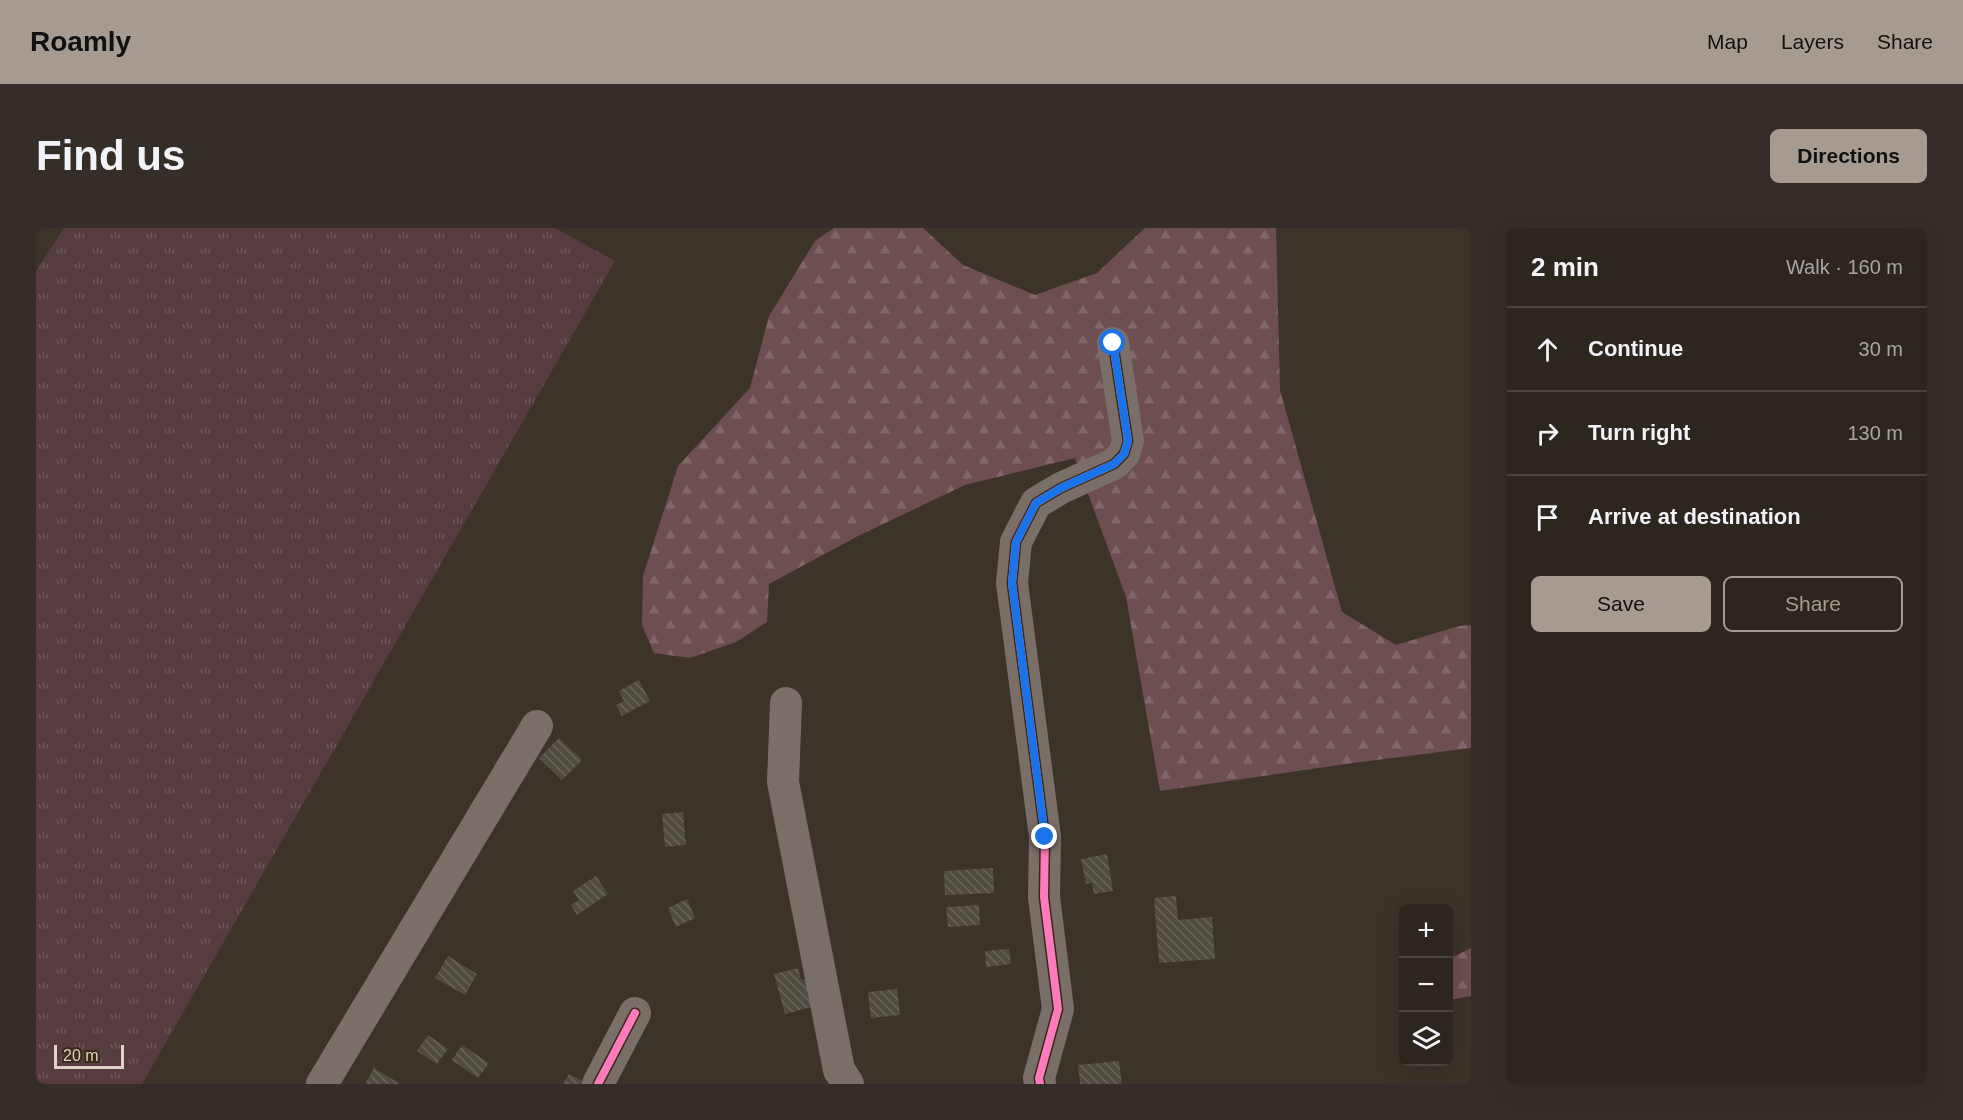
<!DOCTYPE html>
<html lang="en">
<head>
<meta charset="utf-8">
<style>
  :root { --surface:#2d261f; --page:#352e28; --text:#f1f3f6; --muted:#a7a5a4; --line:#48433d; --accent:#a59b90 }
  body { margin:0; font-family:Arial,sans-serif; background:var(--page); color:var(--text) }
  .controls { position:absolute; right:18px; bottom:18px; display:grid; overflow:hidden; border-radius:9px; box-shadow:0 6px 24px #0002 }
  .controls button { width:54px; height:54px; display:grid; place-items:center; padding:0; border:0; border-bottom:2px solid var(--line); background:var(--surface); color:var(--text); font:30px sans-serif }
  .scale { position:absolute; left:18px; bottom:15px; width:70px; box-sizing:border-box; padding-left:6px; border:3px solid #ddd3c7; border-top:0; font-size:16px; line-height:21px; white-space:nowrap; color:#ddd3c7; -webkit-text-stroke:4px #392a17; paint-order:stroke }
  .stop { position:absolute; width:18px; height:18px; margin:-14px; border:4px solid #1a73e8; border-radius:50%; background:#fff }
  .stop.end { background:#1a73e8; border-color:#fff; box-shadow:0 2px 6px #0008 }
  .list { margin:0; padding:0; list-style:none }
  h2 { display:flex; justify-content:space-between; align-items:center; height:78px; margin:0; padding:0 24px; font-size:26px }
  h2 small { font-size:20px; font-weight:400; color:var(--muted) }
  .list li { display:grid; grid-template-columns:39px 1fr auto; gap:18px; align-items:center; box-sizing:border-box; height:84px; padding:0 24px; border-top:2px solid var(--line) }
  .list b { display:block; font-size:22px; white-space:nowrap }
  .list em { font-size:20px; font-style:normal; color:var(--muted) }
  .actions { display:flex; gap:12px; padding:18px 24px }
  .actions a { flex:1; padding:14px 0; border:2px solid var(--accent); border-radius:9px; text-align:center; font-size:21px; color:var(--accent) }
  .actions .main { background:var(--accent); color:#111 }
  .icon { flex:none; width:33px; height:33px; fill:none; stroke:currentColor; stroke-width:2; stroke-linecap:round; stroke-linejoin:round }
  .map { position:relative; flex:none; width:1435px; height:856px; overflow:hidden; border-radius:9px }
  header { display:flex; align-items:center; gap:36px; box-sizing:border-box; height:84px; padding:0 30px; background:var(--accent); color:#111 }
  header strong { font-size:28px }
  nav { display:flex; gap:33px; margin-inline-start:auto; font-size:21px }
  .intro { display:flex; align-items:center; justify-content:space-between; box-sizing:border-box; height:144px; padding:0 36px }
  h1 { margin:0; font-size:42px }
  .button { padding:15px 27px; border-radius:9px; background:var(--accent); color:#111; font-size:21px; font-weight:700 }
  main { display:flex; gap:36px; padding:0 36px }
  aside { flex:1; background:var(--surface); border-radius:9px; box-shadow:0 6px 24px #0002 }
  .map>svg:first-child { display:block }
  .grass { fill:url(#grass-tufts) }
  .forest { fill:url(#forest-firs) }
  .building { fill:url(#building-back-hatch) }
  .lines { fill:none; stroke-linecap:round; stroke-linejoin:round }
  .minor { stroke:#7a6e69; stroke-width:32 }
  .cycleway-casing { stroke:#392a17; stroke-width:11 }
  .cycleway { stroke:#fd7abc; stroke-width:8 }
  .route { stroke:#1a73e8; stroke-width:8 }
</style>
</head>
<body>
<header>
<strong>Roamly</strong>
<nav><a>Map</a><a>Layers</a><a>Share</a></nav>
</header>
<div class="intro"><h1>Find us</h1><a class="button">Directions</a></div>
<main>
<div class="map">
<svg width="1435" height="856" viewBox="0 0 1435 856">
  <defs>
    <pattern id="grass-tufts" width="24" height="20" patternUnits="userSpaceOnUse" patternTransform="scale(1.5)"><rect width="24" height="20" fill="#563c3e"/><path d="M3 7l-1-3M5 7V3M7 7l1-3M15 17l-1-3M17 17v-4M19 17l1-3" fill="none" stroke="#6e5758"/></pattern>
    <pattern id="forest-firs" width="22" height="20" patternUnits="userSpaceOnUse" patternTransform="scale(1.5)"><rect width="22" height="20" fill="#6d4e51"/><path d="M5 1l3.5 6h-7zM16 11l3.5 6h-7z" fill="#816769"/></pattern>
    <pattern id="building-back-hatch" width="6" height="6" patternUnits="userSpaceOnUse" patternTransform="scale(1.5)"><rect width="6" height="6" fill="#504c42"/><path d="M-1 5l2 2M0 0l6 6M5-1l2 2" fill="none" stroke="#69655c"/></pattern>
  </defs>
  <rect width="100%" height="100%" fill="#3c3329"/>
  <path class="grass" d="M28 0H519L579 33 106 856H0V43Z"/>
  <path class="forest" d="M798 0H887L927 37 999 67 1061 45 1109 0H1240L1244 162 1306 384 1360 417 1423 398 1435 397V520L1317 535 1124 563 1090 369 1039 230 929 257 822 308 733 356 731 394 700 414 654 430 618 425 606 397 607 348 642 238 714 160 733 88 779 13Z
    M1435 720V768L1413 772V731Z"/>
  <path class="building" d="M603 452 614 473 586 488 580 477 588 473 583 463Z
    M523 510 546 532 526 552 503 530Z
    M647 584 650 617 629 619 626 586Z
    M1071 626 1077 663 1058 666 1056 655 1050 656 1045 631Z
    M957 640 958 665 909 667 908 643Z
    M560 648 572 666 541 687 535 677 543 672 537 663Z
    M1140 668 1142 692 1176 689 1179 731 1123 735 1118 670Z
    M651 671 659 690 640 699 632 680Z
    M943 677 944 697 912 699 910 679Z
    M973 721 975 736 950 739 949 723Z
    M412 728 441 746 429 767 399 750Z
    M762 740 765 752 775 750 783 777 749 786 738 746Z
    M861 761 864 787 835 790 832 764Z
    M392 807 412 821 401 836 381 823Z
    M426 817 453 835 442 850 416 832Z
    M1083 833 1086 856H1044L1042 837Z
    M338 840 364 856H329Z
    M533 846 552 856H527Z"/>
  <g class="lines">
    <path class="minor" d="M750 475 747 554 803 842 812 856
      M286 856 501 498
      M562 856 599 785
      M1004 856 1003 850 1022 781 1008 669 1009 609 976 355 980 314 1000 275 1025 260 1078 236 1088 226 1092 213 1077 115"/>
    <g class="cycleway-casing">
      <path id="cycleway" d="M562 856 599 785
        M1004 856 1003 850 1022 781 1008 669 1009 609 976 355 980 314 1000 275 1025 260 1078 236 1088 226 1092 213 1077 115"/>
    </g>
    <use href="#cycleway" class="cycleway"/>
  </g>
  <g class="lines">
    <path class="route" d="M1009 609 976 355 980 314 1000 275 1025 260 1078 236 1088 226 1092 213 1077 115"/>
  </g>
</svg>
<div class="controls">
<button>+</button>
<button>−</button>
<button><svg class="icon" aria-label="layers" viewBox="0 0 24 24"><path d="M12 4l9 5-9 5-9-5zM3 14l9 5 9-5"/></svg></button>
</div>
<div class="scale">20 m</div>
<div class="stop" style="left:1077px;top:115px"></div>
<div class="stop end" style="left:1009px;top:609px"></div>
</div>
<aside>
<h2>2 min<small>Walk · 160 m</small></h2>
<ul class="list">
<li><svg class="icon" aria-label="ahead" viewBox="0 0 24 24"><path d="M12 20V5M6 11l6-6 6 6"/></svg><div><b>Continue</b></div><em>30 m</em></li>
<li><svg class="icon" aria-label="right" viewBox="0 0 24 24"><path d="M7 20v-9h11M14 6l5 5-5 5"/></svg><div><b>Turn right</b></div><em>130 m</em></li>
<li><svg class="icon" aria-label="arrive" viewBox="0 0 24 24"><path d="M6 21V4h12l-3 4 3 4H6"/></svg><div><b>Arrive at destination</b></div></li>
</ul>
<div class="actions"><a class="main">Save</a><a>Share</a></div>
</aside>
</main>
</body>
</html>
